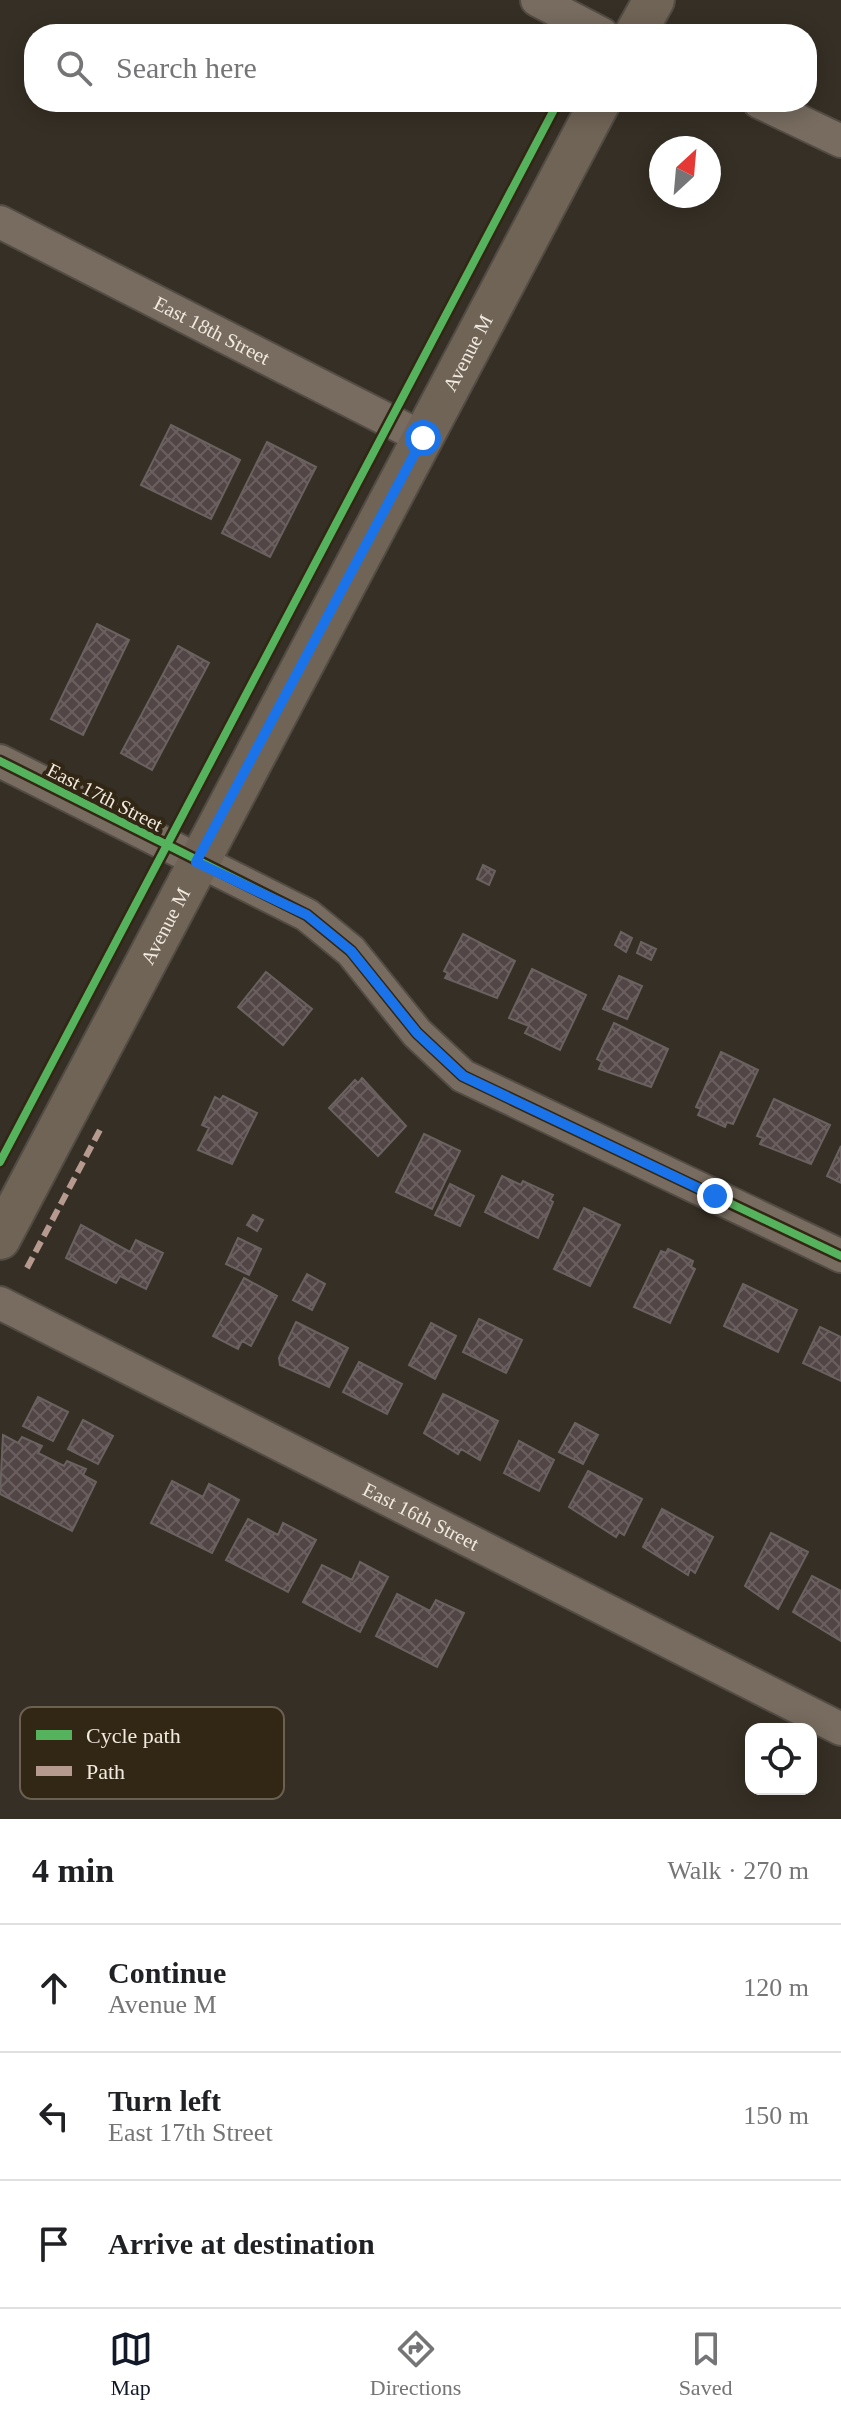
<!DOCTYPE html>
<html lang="en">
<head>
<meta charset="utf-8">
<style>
  :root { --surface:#fff; --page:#f2f2f2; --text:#202124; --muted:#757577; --line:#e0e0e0; --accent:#111827 }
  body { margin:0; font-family:"Times New Roman",serif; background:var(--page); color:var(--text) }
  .controls { position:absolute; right:24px; bottom:24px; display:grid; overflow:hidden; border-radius:16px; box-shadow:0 4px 20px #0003 }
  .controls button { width:72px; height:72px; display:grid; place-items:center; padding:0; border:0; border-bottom:2px solid var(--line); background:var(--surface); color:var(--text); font:40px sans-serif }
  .compass { position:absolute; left:649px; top:136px; width:72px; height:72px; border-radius:50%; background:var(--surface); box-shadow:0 4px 20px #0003; rotate:26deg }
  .stop { position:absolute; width:24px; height:24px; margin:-18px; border:6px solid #1a73e8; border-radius:50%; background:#fff }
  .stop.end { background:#1a73e8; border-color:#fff; box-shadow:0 2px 8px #0008 }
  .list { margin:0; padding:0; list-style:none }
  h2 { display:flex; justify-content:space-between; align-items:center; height:104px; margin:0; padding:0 32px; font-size:34px }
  h2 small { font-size:26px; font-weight:400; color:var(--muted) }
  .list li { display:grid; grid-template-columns:52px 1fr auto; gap:24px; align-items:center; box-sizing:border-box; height:128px; padding:0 32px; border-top:2px solid var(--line) }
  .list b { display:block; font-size:30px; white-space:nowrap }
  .list p { margin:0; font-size:26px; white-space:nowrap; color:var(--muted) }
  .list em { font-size:26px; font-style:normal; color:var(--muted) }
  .icon { flex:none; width:44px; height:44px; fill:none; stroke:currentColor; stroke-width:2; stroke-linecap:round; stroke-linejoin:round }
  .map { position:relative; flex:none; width:841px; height:1819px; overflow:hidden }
  .search { position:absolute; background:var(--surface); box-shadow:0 4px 20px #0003; left:24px; right:24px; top:24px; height:88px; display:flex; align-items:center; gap:20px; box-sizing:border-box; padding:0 28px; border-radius:32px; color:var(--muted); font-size:30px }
  .sheet { height:488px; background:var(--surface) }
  nav { display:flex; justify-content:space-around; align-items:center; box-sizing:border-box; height:112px; border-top:2px solid var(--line); background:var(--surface); font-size:22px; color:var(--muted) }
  nav a { display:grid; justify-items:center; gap:4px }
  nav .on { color:var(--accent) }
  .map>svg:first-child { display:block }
  .building { fill:url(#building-cross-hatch); stroke:#6a6260; stroke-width:2 }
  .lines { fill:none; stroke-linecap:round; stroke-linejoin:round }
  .minor-casing { stroke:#524c44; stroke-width:36 }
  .major-casing { stroke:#524c44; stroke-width:44 }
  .minor { stroke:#786c60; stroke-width:32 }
  .major { stroke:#706456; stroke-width:40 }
  .quiet { stroke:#b69a8f; stroke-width:6; stroke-dasharray:12 6; stroke-linecap:butt }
  .cycleway-casing { stroke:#322614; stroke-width:13 }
  .cycleway { stroke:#56b35d; stroke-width:8 }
  .route { stroke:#1a73e8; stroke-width:10 }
  .labels { text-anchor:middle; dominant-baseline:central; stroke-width:8; stroke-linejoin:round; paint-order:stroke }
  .street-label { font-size:20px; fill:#f2eadf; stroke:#322614 }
  .key { fill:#322614; stroke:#6c6151; stroke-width:2 }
  .key-label { font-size:22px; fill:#f2eadf }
</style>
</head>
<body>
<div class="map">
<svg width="841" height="1819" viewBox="0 0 841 1819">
  <defs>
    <pattern id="building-cross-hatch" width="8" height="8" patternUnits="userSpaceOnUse" patternTransform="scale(2)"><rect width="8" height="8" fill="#524545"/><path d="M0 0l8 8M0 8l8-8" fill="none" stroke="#6b605f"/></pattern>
  </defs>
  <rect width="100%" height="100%" fill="#362f25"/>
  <path class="building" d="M171 425 240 460 211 519 141 485Z
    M267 442 316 467 270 557 222 533Z
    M97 624 129 640 83 735 51 719Z
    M178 646 209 663 152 770 121 753Z
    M483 865 495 871 489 885 477 879Z
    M621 932 632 938 626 952 615 945Z
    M463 934 515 961 497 998 445 978 448 973 444 971Z
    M641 942 656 949 651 960 637 953Z
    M532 969 586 995 560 1050 525 1033 529 1026 509 1018Z
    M266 972 312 1009 283 1045 238 1007Z
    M619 976 642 986 627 1019 603 1009Z
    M614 1023 668 1049 651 1087 599 1069 602 1062 597 1059Z
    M721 1052 758 1070 733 1124 727 1122 725 1127 698 1115 701 1109 696 1107Z
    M362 1078 406 1126 378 1156 329 1108 355 1080 358 1083Z
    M223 1096 257 1113 232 1164 198 1150 209 1128 202 1125 215 1097 220 1100Z
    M774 1099 830 1125 811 1164 760 1144 763 1138 757 1136Z
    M424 1134 460 1151 432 1209 396 1192Z
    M841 1146V1183L827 1176Z
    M502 1176 521 1185 523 1181 553 1195 550 1200 553 1202 538 1238 485 1212Z
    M450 1184 474 1196 460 1226 435 1215Z
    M584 1208 620 1225 590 1286 554 1269Z
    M253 1215 263 1220 257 1231 247 1225Z
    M81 1225 130 1252 136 1240 163 1253 146 1289 120 1276 116 1283 66 1258Z
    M238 1238 261 1249 249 1275 226 1264Z
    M668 1249 693 1261 691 1267 695 1269 670 1323 634 1307 661 1251 666 1253Z
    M307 1274 325 1284 312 1310 293 1300Z
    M244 1278 277 1296 251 1346 242 1341 238 1349 213 1336Z
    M743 1284 797 1310 778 1352 724 1326Z
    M479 1319 522 1340 506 1373 463 1352Z
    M296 1322 348 1348 329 1387 280 1365 279 1358Z
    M431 1323 456 1336 435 1379 409 1365Z
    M820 1327 841 1337V1381L803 1363Z
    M359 1362 402 1384 387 1414 343 1392Z
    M443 1394 498 1421 480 1460 461 1449 458 1454 424 1433Z
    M38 1397 68 1412 53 1441 23 1426Z
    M83 1420 113 1436 98 1464 68 1449Z
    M575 1423 598 1435 583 1464 559 1452Z
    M3 1435 18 1443 22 1437 42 1446 38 1453 64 1466 67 1461 86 1469 83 1475 96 1482 72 1531 0 1494Z
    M519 1441 554 1460 539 1491 504 1473Z
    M588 1471 642 1499 624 1535 619 1532 616 1537 569 1507Z
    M172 1481 203 1497 209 1484 239 1500 212 1553 151 1523Z
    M662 1509 713 1537 695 1573 690 1569 688 1575 643 1547Z
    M248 1519 278 1535 283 1523 316 1540 288 1592 226 1560Z
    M771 1533 808 1552 778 1609 745 1586Z
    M360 1562 388 1577 360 1632 303 1602 322 1565 352 1580Z
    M812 1576 841 1591V1641L793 1612Z
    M397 1594 430 1611 436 1600 464 1613 437 1667 376 1636Z"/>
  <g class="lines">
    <g class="minor-casing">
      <g id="minor">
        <path d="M537 0 602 34"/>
        <path d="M759 102 841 141"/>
        <path id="s1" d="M0 222 423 438"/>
        <path d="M0 761 307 915 351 951 417 1033 463 1076 841 1256"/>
        <path id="s2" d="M0 1303 841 1729"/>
      </g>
    </g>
    <g class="major-casing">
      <g id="major">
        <path d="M635 34 654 0"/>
        <path id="s3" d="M0 1239 600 102"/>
      </g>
    </g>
    <use href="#minor" class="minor"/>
    <use href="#major" class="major"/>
    <path class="quiet" d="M27 1268 101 1128"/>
    <g class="cycleway-casing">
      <path id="cycleway" d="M0 761 307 915 351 951 417 1033 463 1076 841 1256
        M0 1162 558 102"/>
    </g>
    <use href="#cycleway" class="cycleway"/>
  </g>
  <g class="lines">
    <path class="route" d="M423 438 196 862 307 915 351 951 417 1033 463 1076 715 1196"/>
  </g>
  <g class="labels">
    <g class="street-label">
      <text stroke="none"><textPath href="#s1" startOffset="238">East 18th Street</textPath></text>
      <text stroke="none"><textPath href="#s3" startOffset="1002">Avenue M</textPath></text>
      <text transform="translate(105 797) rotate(27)">East 17th Street</text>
      <text stroke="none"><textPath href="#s3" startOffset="354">Avenue M</textPath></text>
      <text stroke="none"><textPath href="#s2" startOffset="472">East 16th Street</textPath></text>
    </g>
  </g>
  <rect x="20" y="1707" width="264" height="92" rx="12" class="key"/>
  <rect x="36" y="1730" width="36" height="10" fill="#56b35d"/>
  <rect x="36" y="1766" width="36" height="10" fill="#b69a8f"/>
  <g class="key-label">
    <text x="86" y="1743">Cycle path</text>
    <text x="86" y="1779">Path</text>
  </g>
</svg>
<div class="controls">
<button><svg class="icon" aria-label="locate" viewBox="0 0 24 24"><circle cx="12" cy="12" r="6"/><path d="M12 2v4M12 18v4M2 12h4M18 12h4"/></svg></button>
</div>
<svg class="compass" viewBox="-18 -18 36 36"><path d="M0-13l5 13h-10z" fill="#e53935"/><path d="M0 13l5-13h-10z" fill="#757577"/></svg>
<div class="stop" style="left:423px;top:438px"></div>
<div class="stop end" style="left:715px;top:1196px"></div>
<div class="search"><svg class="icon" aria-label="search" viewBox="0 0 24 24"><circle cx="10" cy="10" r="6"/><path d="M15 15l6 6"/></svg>Search here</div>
</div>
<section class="sheet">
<h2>4 min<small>Walk · 270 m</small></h2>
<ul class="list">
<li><svg class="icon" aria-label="ahead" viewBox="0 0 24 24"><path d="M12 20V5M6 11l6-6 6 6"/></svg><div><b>Continue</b><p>Avenue M</p></div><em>120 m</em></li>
<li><svg class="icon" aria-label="left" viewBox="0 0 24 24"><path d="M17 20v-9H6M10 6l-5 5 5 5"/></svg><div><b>Turn left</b><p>East 17th Street</p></div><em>150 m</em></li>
<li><svg class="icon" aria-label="arrive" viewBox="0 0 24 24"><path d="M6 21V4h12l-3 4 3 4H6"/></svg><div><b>Arrive at destination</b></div></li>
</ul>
</section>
<nav>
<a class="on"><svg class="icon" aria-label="map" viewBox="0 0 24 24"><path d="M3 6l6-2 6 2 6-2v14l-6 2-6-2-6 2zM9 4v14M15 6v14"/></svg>Map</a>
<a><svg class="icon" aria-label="directions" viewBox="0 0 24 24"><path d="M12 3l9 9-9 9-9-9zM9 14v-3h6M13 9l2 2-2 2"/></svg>Directions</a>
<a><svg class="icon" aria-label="saved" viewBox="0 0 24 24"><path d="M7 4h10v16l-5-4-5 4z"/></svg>Saved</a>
</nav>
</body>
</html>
